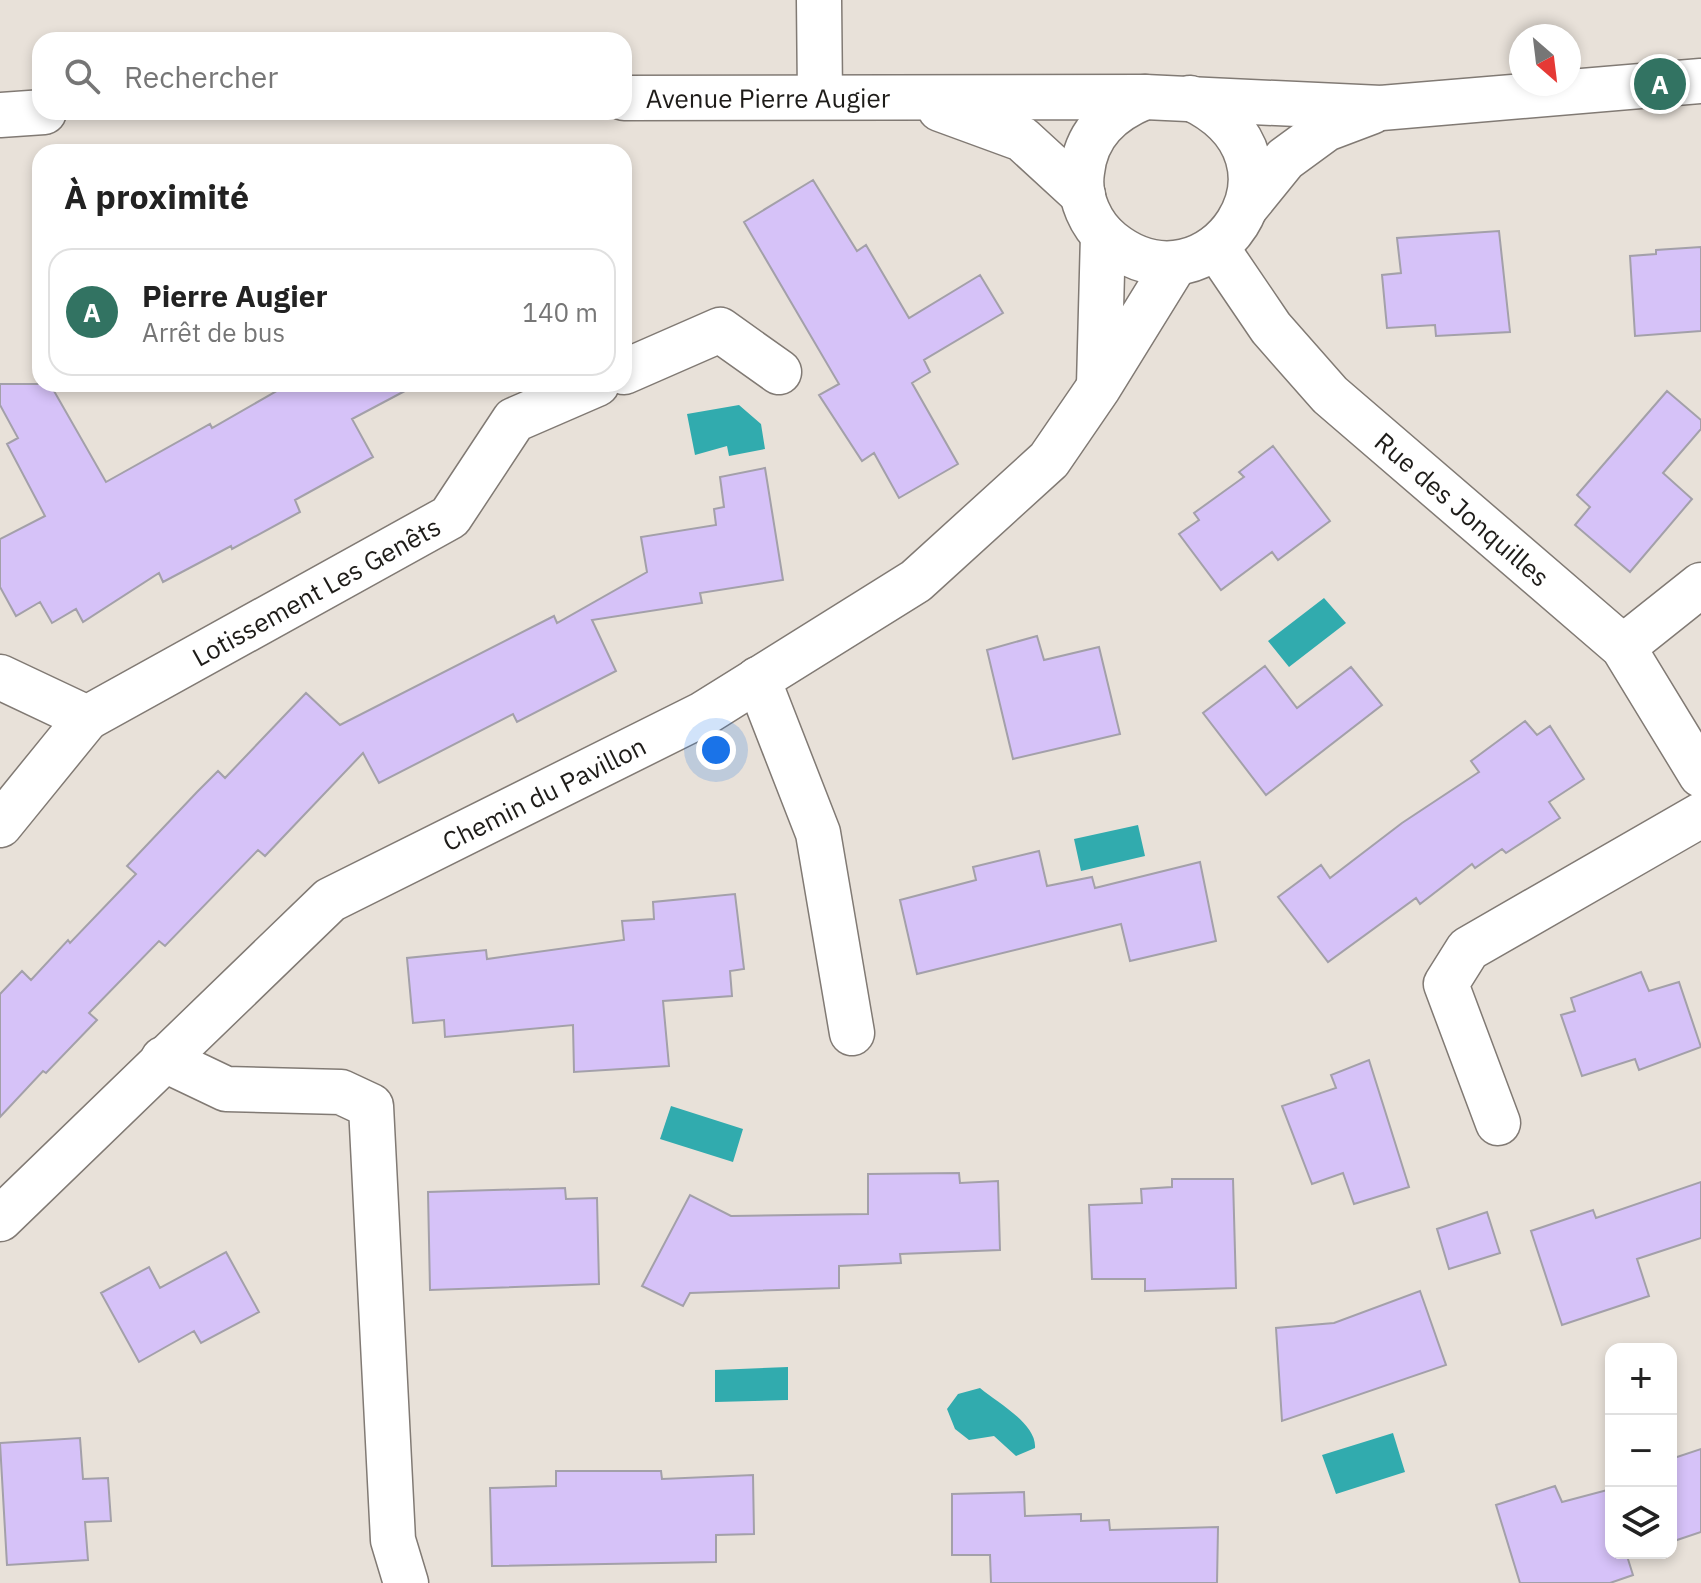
<!DOCTYPE html>
<html lang="fr">
<head>
<meta charset="utf-8">
<style>
  :root { --surface:#fff; --page:#f2f2f2; --text:#222; --muted:#767676; --line:#e0e0e0; --accent:#327362 }
  body { margin:0; font-family:"IBM Plex Sans",sans-serif; background:var(--page); color:var(--text) }
  .controls { position:absolute; right:24px; bottom:24px; display:grid; overflow:hidden; border-radius:16px; box-shadow:0 4px 12px #0003 }
  .controls button { width:72px; height:72px; display:grid; place-items:center; padding:0; border:0; border-bottom:2px solid var(--line); background:var(--surface); color:var(--text); font:40px sans-serif }
  .compass { position:absolute; left:1509px; top:24px; width:72px; height:72px; border-radius:50%; background:var(--surface); box-shadow:0 4px 12px #0003; rotate:152deg }
  .you { position:absolute; left:716px; top:750px; width:28px; height:28px; margin:-20px; border:6px solid #fff; border-radius:50%; background:#1a73e8; box-shadow:0 0 0 12px #1a73e833 }
  .badge { display:grid; place-items:center; width:52px; height:52px; border-radius:50%; background:var(--accent); color:#fff; font-size:26px; font-weight:700 }
  .pin { position:absolute; translate:-50% -50%; border:4px solid #fff; box-shadow:0 2px 8px #0006 }
  .list { margin:0; padding:0; list-style:none }
  h2 { display:flex; justify-content:space-between; align-items:center; height:104px; margin:0; padding:0 32px; font-size:34px }
  h2 small { font-size:26px; font-weight:400; color:var(--muted) }
  .list li { display:grid; grid-template-columns:52px 1fr auto; gap:24px; align-items:center; box-sizing:border-box; height:128px; margin:0 16px 16px; padding:0 16px; border:2px solid var(--line); border-radius:24px }
  .list b { display:block; font-size:30px; white-space:nowrap }
  .list p { margin:0; font-size:26px; white-space:nowrap; color:var(--muted) }
  .list em { font-size:26px; font-style:normal; color:var(--muted) }
  .icon { flex:none; width:44px; height:44px; fill:none; stroke:currentColor; stroke-width:2; stroke-linecap:round; stroke-linejoin:round }
  .map { position:relative; flex:none; width:1701px; height:1583px; overflow:hidden }
  .search { position:absolute; background:var(--surface); box-shadow:0 4px 12px #0003; left:32px; top:32px; width:600px; height:88px; display:flex; align-items:center; gap:20px; box-sizing:border-box; padding:0 28px; border-radius:24px; color:var(--muted); font-size:30px }
  .panel { position:absolute; background:var(--surface); box-shadow:0 4px 12px #0003; left:32px; top:144px; width:600px; height:248px; border-radius:24px }
  .map>svg:first-child { display:block }
  .water { fill:#31abae }
  .building { fill:#d6c2f8; stroke:#a3a0a9; stroke-width:2 }
  .lines { fill:none; stroke-linecap:round; stroke-linejoin:round }
  .minor-casing { stroke:#817a74; stroke-width:47 }
  .minor { stroke:#fff; stroke-width:44 }
  .labels { text-anchor:middle; dominant-baseline:central; stroke-width:8; stroke-linejoin:round; paint-order:stroke }
  .street-label { font-size:26px; fill:#1e1c19; stroke:#e8e1d9 }
</style>
</head>
<body>
<div class="map">
<svg width="1701" height="1583" viewBox="0 0 1701 1583">
  <rect width="100%" height="100%" fill="#e8e1d9"/>
  <path class="water" d="M739 405 761 424 765 449 729 456 727 446 695 455 687 414Z
    M1324 598 1346 623 1289 667 1268 641Z
    M1138 825 1145 856 1081 871 1074 839Z
    M671 1106 743 1129 733 1162 660 1139Z
    M788 1367V1400L715 1402V1370Z
    M980 1388C998 1403 1037 1424 1035 1448L1016 1456 994 1436 969 1440 955 1429 947 1409 958 1394Z
    M1393 1433 1405 1472 1336 1494 1322 1455Z"/>
  <path class="building" d="M813 180 857 251 866 245 909 318 980 275 1003 313 924 360 930 372 912 383 958 464 899 498 874 453 862 461 819 395 839 384 744 222Z
    M1499 231 1510 332 1436 336 1435 325 1387 328 1382 275 1401 273 1397 238Z
    M1701 247V331L1635 336 1630 256 1656 254V250Z
    M0 384H50L106 482 210 424 212 428 289 384H418L352 419 373 457 295 500 300 512 232 549 231 546 163 582 159 573 83 622 76 609 52 623 40 602 16 616 0 587V539L45 516 7 444 18 438 0 405Z
    M1667 391 1701 420V429L1663 473 1692 499 1630 572 1575 525 1590 507 1577 495Z
    M1273 446 1330 521 1278 560 1272 552 1221 590 1179 534 1199 520 1194 513 1244 477 1239 472Z
    M765 468 783 580 700 593 702 603 592 620 616 671 517 722 513 714 379 783 363 753 265 856 258 850 165 946 159 941 89 1013 97 1020 46 1073 43 1071 0 1117V994L22 971 31 980 68 940 70 943 136 874 127 866 197 792 218 771 225 778 306 693 340 725 554 616 557 623 647 572 641 537 716 525 714 509 724 507 720 477Z
    M1037 636 1044 660 1099 647 1120 734 1013 759 987 650Z
    M1265 666 1297 708 1351 667 1382 705 1266 795 1203 713Z
    M1525 721 1537 735 1550 726 1584 779 1549 802 1560 818 1506 853 1502 849 1475 868 1472 864 1420 904 1416 898 1328 962 1278 897 1321 865 1330 878 1402 823 1479 772 1471 761Z
    M1039 851 1047 886 1092 877 1095 888 1200 862 1216 941 1130 961 1121 924 917 974 900 900 976 880 973 867Z
    M735 894 744 969 730 971 732 996 663 1001 669 1066 574 1072 573 1025 445 1037 444 1020 413 1023 407 958 486 950 487 959 624 940 622 921 654 919 653 902Z
    M1641 972 1649 991 1679 982 1701 1047 1639 1070 1635 1059 1582 1076 1561 1015 1575 1011 1571 998Z
    M1369 1060 1409 1187 1354 1204 1343 1173 1312 1184 1282 1106 1336 1088 1331 1075Z
    M959 1173 960 1183 998 1181 1000 1250 900 1254 901 1263 839 1266V1288L690 1293 683 1306 642 1286 690 1195 731 1216 868 1214V1174Z
    M1172 1179H1233L1236 1288 1145 1291V1279H1092L1089 1205 1142 1203 1141 1189 1172 1187Z
    M1701 1182V1238L1637 1259 1649 1296 1562 1325 1531 1231 1593 1210 1596 1218Z
    M565 1188 566 1199 597 1198 599 1284 430 1290 428 1192Z
    M1487 1212 1500 1253 1449 1269 1437 1229Z
    M226 1252 259 1312 201 1343 194 1331 139 1362 101 1293 149 1267 160 1288Z
    M1420 1291 1446 1365 1282 1421 1276 1328 1334 1323Z
    M80 1438 83 1479 108 1478 111 1521 85 1522 88 1560 7 1565 0 1443Z
    M1701 1449V1532L1671 1542V1459Z
    M556 1471H661L662 1479 753 1475 754 1534 716 1535V1562L492 1566 490 1488 556 1486Z
    M1555 1486 1562 1502 1611 1489V1553H1637L1627 1556 1633 1575 1610 1583H1520L1496 1505Z
    M1024 1492 1025 1516 1081 1514V1521L1109 1520 1110 1530 1218 1527 1217 1583H991L990 1555H952V1494Z"/>
  <g class="lines">
    <g class="minor-casing">
      <g id="minor">
        <path d="M819 0 820 96"/>
        <path d="M1145 97C1111 111 1086 133 1082 172 1078 198 1091 226 1111 242 1210 321 1323 160 1190 98"/>
        <path id="s1" d="M624 98 1145 97 1381 108 1701 81"/>
        <path d="M940 109 1022 139 1083 195"/>
        <path d="M0 115 44 112"/>
        <path d="M1246 207 1285 159 1326 129 1371 112"/>
        <path id="s2" d="M1216 247 1271 328 1330 395 1623 647 1701 775"/>
        <path d="M624 372 720 330 779 372"/>
        <path d="M1099 385 1103 235"/>
        <path d="M1623 647 1701 585"/>
        <path id="s3" d="M0 677 87 718 450 517 514 420 597 384"/>
        <path d="M758 679 818 833 852 1033"/>
        <path d="M0 825 87 718"/>
        <path d="M163 1059 226 1089 341 1092 371 1106 393 1540 406 1583"/>
        <path d="M1498 1123 1446 984 1468 949 1701 815"/>
        <path id="s4" d="M0 1219 330 900 703 714 916 581 1049 460 1099 387 1175 264"/>
      </g>
    </g>
    <use href="#minor" class="minor"/>
  </g>
  <g class="labels">
    <g class="street-label">
      <text stroke="none"><textPath href="#s1" startOffset="144">Avenue Pierre Augier</textPath></text>
      <text stroke="none"><textPath href="#s2" startOffset="362">Rue des Jonquilles</textPath></text>
      <text stroke="none"><textPath href="#s3" startOffset="358">Lotissement Les Genêts</textPath></text>
      <text stroke="none"><textPath href="#s4" startOffset="698">Chemin du Pavillon</textPath></text>
    </g>
  </g>
</svg>
<div class="controls">
<button>+</button>
<button>−</button>
<button><svg class="icon" aria-label="layers" viewBox="0 0 24 24"><path d="M12 4l9 5-9 5-9-5zM3 14l9 5 9-5"/></svg></button>
</div>
<svg class="compass" viewBox="-18 -18 36 36"><path d="M0-13l5 13h-10z" fill="#e53935"/><path d="M0 13l5-13h-10z" fill="#767676"/></svg>
<div class="you"></div>
<div class="pin badge" style="left:1660px;top:84px">A</div>
<div class="search"><svg class="icon" aria-label="search" viewBox="0 0 24 24"><circle cx="10" cy="10" r="6"/><path d="M15 15l6 6"/></svg>Rechercher</div>
<section class="panel">
<h2>À proximité<small></small></h2>
<ul class="list">
<li><span class="badge">A</span><div><b>Pierre Augier</b><p>Arrêt de bus</p></div><em>140 m</em></li>
</ul>
</section>
</div>
</body>
</html>
